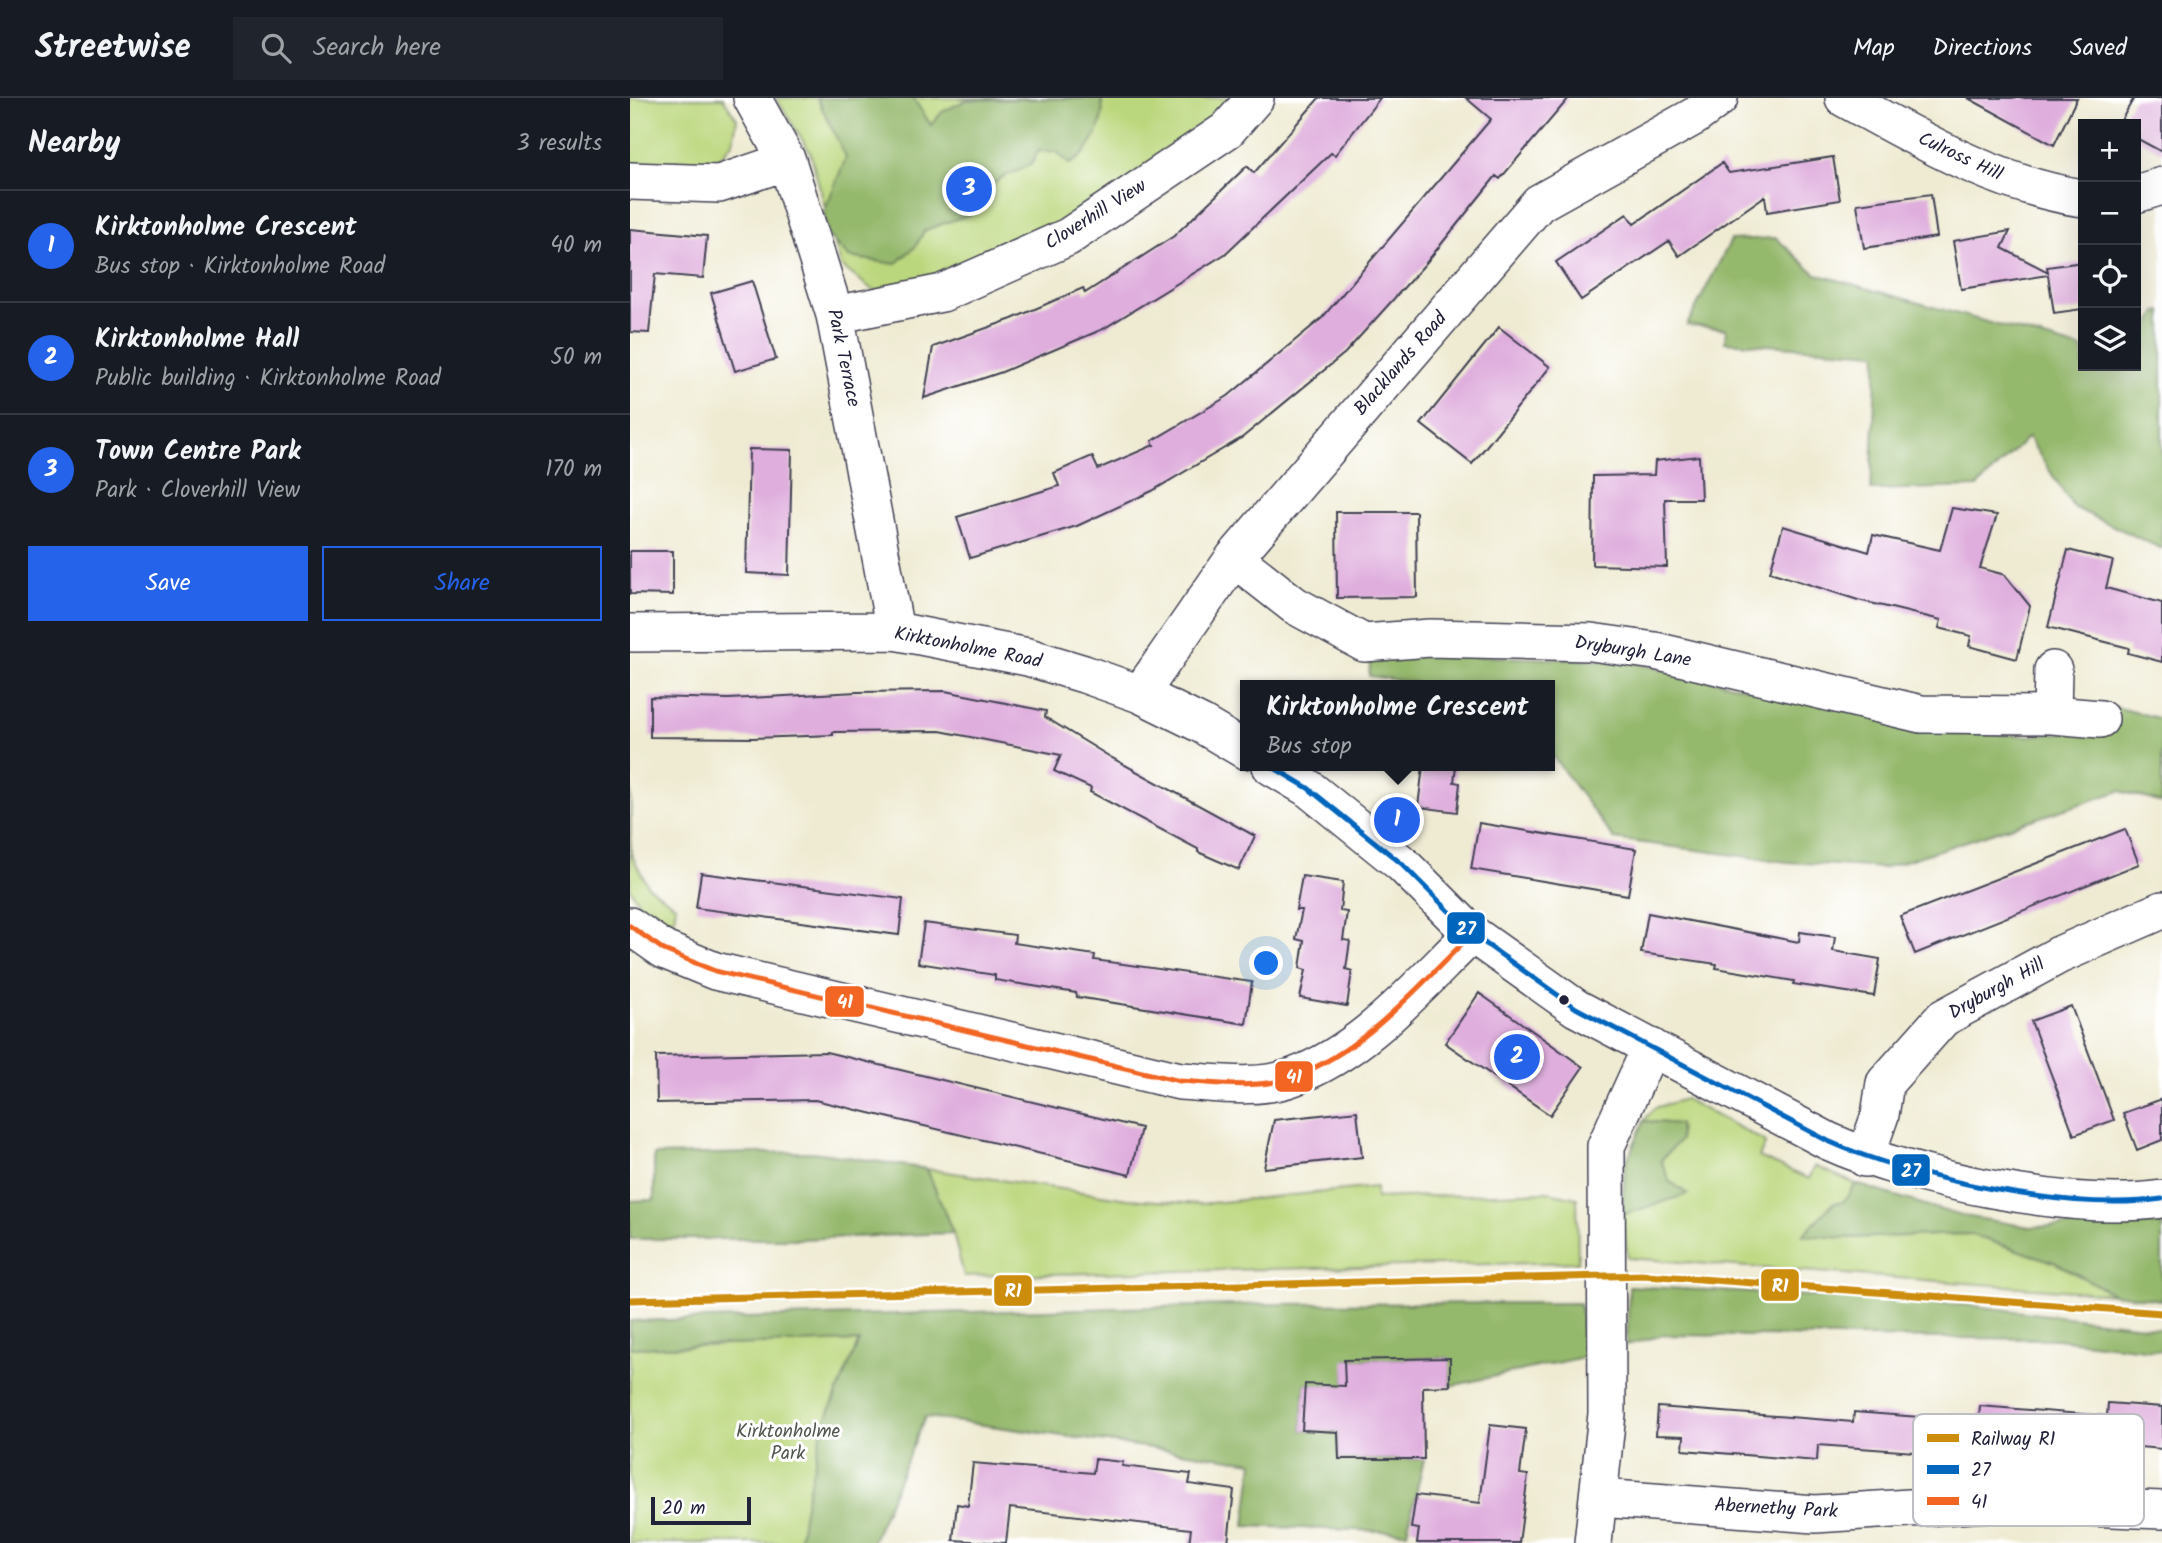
<!DOCTYPE html>
<html lang="en">
<head>
<meta charset="utf-8">
<style>
  :root { --surface:#171b24; --page:#20242c; --text:#f1f3f6; --muted:#9ea1a6; --line:#363941; --accent:#2563eb }
  body { margin:0; font-family:Kalam,sans-serif; background:var(--page); color:var(--text) }
  .controls { position:absolute; right:21px; top:21px; display:grid; overflow:hidden; border-radius:0px; box-shadow:0 7px 28px #0002 }
  .controls button { width:63px; height:63px; display:grid; place-items:center; padding:0; border:0; border-bottom:2px solid var(--line); background:var(--surface); color:var(--text); font:35px sans-serif }
  .scale { position:absolute; left:21px; bottom:18px; width:100px; box-sizing:border-box; padding-left:7px; border:4px solid #22223b; border-top:0; font-size:19px; line-height:24px; white-space:nowrap; color:#22223b; -webkit-text-stroke:5px #fff; paint-order:stroke }
  .you { position:absolute; left:637px; top:866px; width:24px; height:24px; margin:-18px; border:5px solid #fff; border-radius:50%; background:#1a73e8; box-shadow:0 0 0 10px #1a73e833 }
  .badge { display:grid; place-items:center; width:46px; height:46px; border-radius:50%; background:var(--accent); color:#fff; font-size:23px; font-weight:700 }
  .pin { position:absolute; translate:-50% -50%; border:4px solid #fff; box-shadow:0 2px 7px #0006 }
  .popup { position:absolute; left:610px; top:582px; width:315px; height:91px; box-sizing:border-box; display:grid; place-content:center; border-radius:0px; background:var(--surface); filter:drop-shadow(0 2px 5px #0005); font-size:23px; white-space:nowrap; color:var(--muted) }
  .popup b { font-size:26px; color:var(--text) }
  .popup::after { content:''; position:absolute; left:50%; top:100%; margin-left:-14px; border:14px solid transparent; border-top-color:var(--surface) }
  .list { margin:0; padding:0; list-style:none }
  h2 { display:flex; justify-content:space-between; align-items:center; height:91px; margin:0; padding:0 28px; font-size:30px }
  h2 small { font-size:23px; font-weight:400; color:var(--muted) }
  .list li { display:grid; grid-template-columns:46px 1fr auto; gap:21px; align-items:center; box-sizing:border-box; height:112px; padding:0 28px; border-top:2px solid var(--line) }
  .list b { display:block; font-size:26px; white-space:nowrap }
  .list p { margin:0; font-size:23px; white-space:nowrap; color:var(--muted) }
  .list em { font-size:23px; font-style:normal; color:var(--muted) }
  .actions { display:flex; gap:14px; padding:21px 28px }
  .actions a { flex:1; padding:16px 0; border:2px solid var(--accent); border-radius:0px; text-align:center; font-size:24px; color:var(--accent) }
  .actions .main { background:var(--accent); color:#fff }
  .icon { flex:none; width:38px; height:38px; fill:none; stroke:currentColor; stroke-width:2; stroke-linecap:round; stroke-linejoin:round }
  .map { position:relative; flex:none; width:1532px; height:1445px; overflow:hidden }
  header { display:flex; align-items:center; gap:42px; box-sizing:border-box; height:98px; padding:0 35px; background:var(--surface); border-bottom:2px solid var(--line) }
  header strong { font-size:33px }
  nav { display:flex; gap:38px; margin-inline-start:auto; font-size:24px }
  .search { width:490px; height:63px; background:var(--page); display:flex; align-items:center; gap:18px; box-sizing:border-box; padding:0 24px; border-radius:0px; color:var(--muted); font-size:26px }
  main { display:flex }
  aside { flex:1; background:var(--surface) }
  .map>svg:first-child { display:block }
  .green { fill:#bbd77d; stroke:#6e7c5c; stroke-width:2 }
  .forest { fill:#94b86c; stroke:#5b6d54; stroke-width:2 }
  .building { fill:#dfaedd }
  .lines { fill:none; stroke-linecap:round; stroke-linejoin:round }
  .minor-casing { stroke:#414052; stroke-width:40 }
  .minor { stroke:#fff; stroke-width:37 }
  .bus-1-casing { stroke:#fff; stroke-width:10 }
  .bus-2-casing { stroke:#fff; stroke-width:10 }
  .bus-1 { stroke:#0065bd; stroke-width:5 }
  .bus-2 { stroke:#f26522; stroke-width:5 }
  .rail-1-casing { stroke:#fff; stroke-width:12 }
  .rail-1 { stroke:#cc8c0c; stroke-width:7 }
  .bus-dot { fill:#22223b; stroke:#fff; stroke-width:2.5 }
  .labels { text-anchor:middle; dominant-baseline:central; stroke-width:6; stroke-linejoin:round; paint-order:stroke }
  .street-label { font-size:19px; fill:#22223b; stroke:#fff }
  .park-label { font-size:19px; fill:#50584f; stroke:#fff }
  .key { fill:#fff; stroke:#bdbdc4; stroke-width:2 }
  .key-label { font-size:19px; fill:#22223b }
  .line-badge { stroke:#fff; stroke-width:2.5 }
  .badge-label { font-size:19px; text-anchor:middle; font-weight:bold; fill:#fff }
</style>
</head>
<body>
<header>
<strong>Streetwise</strong>
<div class="search"><svg class="icon" aria-label="search" viewBox="0 0 24 24"><circle cx="10" cy="10" r="6"/><path d="M15 15l6 6"/></svg>Search here</div>
<nav><a>Map</a><a>Directions</a><a>Saved</a></nav>
</header>
<main>
<aside>
<h2>Nearby<small>3 results</small></h2>
<ul class="list">
<li><span class="badge">1</span><div><b>Kirktonholme Crescent</b><p>Bus stop · Kirktonholme Road</p></div><em>40 m</em></li>
<li><span class="badge">2</span><div><b>Kirktonholme Hall</b><p>Public building · Kirktonholme Road</p></div><em>50 m</em></li>
<li><span class="badge">3</span><div><b>Town Centre Park</b><p>Park · Cloverhill View</p></div><em>170 m</em></li>
</ul>
<div class="actions"><a class="main">Save</a><a>Share</a></div>
</aside>
<div class="map">
<svg width="1532" height="1445" viewBox="0 0 1532 1445">
  <rect width="100%" height="100%" fill="#fff"/>
  <filter id="ink" filterUnits="userSpaceOnUse"><feTurbulence type="fractalNoise" baseFrequency=".0143" numOctaves="2"/><feDisplacementMap in="SourceGraphic" scale="14" xChannelSelector="R" yChannelSelector="G"/><feConvolveMatrix kernelMatrix="1 2 1 2 8 2 1 2 1" color-interpolation-filters="sRGB"/></filter>
  <filter id="wash" filterUnits="userSpaceOnUse"><feTurbulence type="fractalNoise" baseFrequency=".00686" numOctaves="4" result="noise"/><feDisplacementMap in="SourceGraphic" scale="28" xChannelSelector="R" yChannelSelector="G"/><feGaussianBlur stdDeviation="1.57" result="paint"/><feColorMatrix in="noise" values="0 0 0 0 0 0 0 0 0 0 0 0 0 0 0 0 0 1.4 0 .05"/><feComposite in="paint" operator="in"/></filter>
  <g filter="url(#wash)">
    <rect width="100%" height="100%" fill="#efebd3"/>
    <path class="green" d="M0 0H93L107 21 103 44 84 67 0 66Z
      M146 0H608L581 29 431 129 312 180 244 193 211 168 180 54Z
      M0 646 1 756 18 788 46 808 42 832 13 811 0 791Z
      M1055 1001 1136 1044 1129 1059 1179 1081 1185 1068 1226 1086 1213 1105 1215 1140 1339 1136 1424 1164 1484 1196 998 1160 992 1117 1057 1096 1039 1083 1031 1062 1050 1042 1049 1026 1014 1023 1024 1010Z
      M297 1071 498 1101 570 1106 746 1089V1100L919 1094 947 1100 948 1164 334 1178 323 1135Z
      M229 1243 242 1445H0V1250Z"/>
    <path class="forest" d="M187 0H283L301 27 312 14 336 2 471 0C478 23 459 57 439 66L427 54 408 53C401 76 381 71 367 83 357 92 355 111 341 116 325 122 310 126 294 133L286 148 265 166 219 159 197 137 194 114 216 59Z
      M1146 140 1186 176 1453 251V268H1506V250L1527 214 1532 213V451L1443 409 1398 339 1347 389 1241 392 1247 255 1095 244 1096 231 1057 227 1101 142Z
      M741 555 995 563 1314 634 1398 638 1471 631 1470 605 1532 621V705L1490 693 1254 770 1157 764 984 741 919 653V587H803L739 578Z
      M1014 1023 1049 1026 1050 1042 1031 1062 1039 1083 1058 1096 992 1117 995 1067Z
      M184 1054 297 1071 323 1135 169 1141H0V1103L24 1102V1057Z
      M1226 1086 1328 1117 1400 1129 1532 1125V1202L1484 1196 1424 1164 1339 1136 1215 1140 1173 1137 1203 1105 1213 1104Z
      M999 1188 1335 1207 1513 1228 1532 1231V1253L1426 1241 1033 1237 997 1247Z
      M950 1205 954 1259 820 1288 819 1260 715 1262V1289L675 1286 672 1332 708 1333 709 1361H794L777 1434 615 1428 623 1364 295 1319 242 1445H169L174 1411 193 1328 229 1243 0 1250V1223L645 1206Z"/>
    <g id="blocks">
      <path class="building" d="M689 0H750L705 57 701 55 595 156 473 231 372 274 294 300 303 249 382 221 453 190 455 195 544 138 617 68 624 75Z
        M836 0H939L870 81 866 78 796 165 715 255 613 339 522 393 447 428 340 460 327 419 429 388 424 375 462 358 468 371 524 347 522 343 598 298 692 220 861 21Z
        M1338 0H1447L1424 47Z
        M1504 0H1532V54L1506 40V26H1489Z
        M1203 59 1210 102 1137 114 1135 98 1049 158 1039 143 951 202 926 164 997 116 1004 126 1092 65 1099 75Z
        M1301 96 1307 139 1234 150 1227 106Z
        M0 131 77 138 73 180 25 176 19 235 0 234Z
        M1380 133 1372 150 1418 174 1417 169 1453 164V211L1424 215 1418 177 1331 191 1323 143Z
        M122 183 146 261 105 273 81 195Z
        M869 229 920 269 842 366 791 326Z
        M119 351 162 352 159 477 116 475Z
        M1069 358 1071 401H1035L1037 469 962 467 963 378 1024 377 1025 363Z
        M1322 410 1367 417 1350 470 1375 477 1400 508 1387 561 1339 548 1341 538 1309 530 1311 522 1228 502 1140 474 1153 428 1239 454 1243 437 1310 452Z
        M706 414H786L787 499 707 500Z
        M1438 452 1483 463 1476 490 1532 505V564L1498 555 1499 550 1418 529Z
        M0 453H43V497L0 496Z
        M315 593 416 613 415 619 482 660 625 738 609 772 568 754V751L460 694 461 690 424 673 431 657 310 633 203 634V637L124 640 20 639V599L99 601 227 594Z
        M793 668H826L824 684 830 685 827 714 788 709Z
        M849 725 1006 751 998 797 841 771Z
        M1495 731 1509 766 1285 856 1270 818Z
        M71 775 273 801 269 837 66 810Z
        M672 778 713 784 710 813 717 814 713 842 720 843 716 871 722 873 717 908 670 900 676 872 670 870 674 843 666 841 672 812H666Z
        M1018 815 1169 844 1170 834 1205 839 1203 853 1250 861 1244 898 1163 886 1164 883 1086 870 1087 866 1011 855Z
        M294 825 385 837 384 845 465 857 464 862 622 884 616 926 447 899 446 895 365 882V877L288 865Z
        M849 895 953 969 920 1017 815 945Z
        M1441 908 1484 1022 1444 1037 1401 923Z
        M196 954 511 1030 500 1077 185 1002 27 1005 26 958Z
        M1532 1001V1042L1507 1052 1493 1015Z
        M727 1013 732 1059 634 1070 644 1022Z
        M820 1260V1288L793 1289 794 1361H709L708 1334 672 1332 675 1286 715 1288 714 1262Z
        M1478 1305 1532 1309V1351L1438 1343V1352L1347 1345 1350 1308 1477 1318Z
        M1028 1309 1223 1324 1224 1314 1316 1321 1313 1356 1188 1347 1187 1363 1053 1352 1054 1338 1026 1337Z
        M860 1327 896 1331 890 1376 898 1377 889 1445H787L789 1431 781 1430 786 1397 850 1405Z
        M465 1361 493 1364 492 1368 561 1376 559 1386 604 1392 598 1445H559L561 1431 380 1410 376 1445 323 1442 327 1406 338 1408 343 1365 463 1375Z"/>
    </g>
  </g>
  <g filter="url(#ink)">
    <use href="#blocks" fill-opacity="0" stroke="#414052" stroke-width="2"/>
    <g class="lines">
      <g class="minor-casing">
        <path id="minor" d="M122 0 157 63 205 217 265 533
          M1214 0C1289 41 1368 88 1453 100
          M0 83 89 86 157 63
          M1506 96 1532 88
          M205 217 312 195 438 139 597 32 625 0
          M604 460 664 507 734 545 800 540 961 544 1025 553 1291 616 1422 617 1470 621
          M0 535 265 533 398 559 454 576 510 596 571 626 615 652
          M510 596 604 460 909 105 1065 18 1089 0
          M1422 617 1423 572
          M641 668 678 690 772 766 842 836 946 910 1198 1043C1282 1081 1441 1114 1532 1101
          M0 828 34 852 85 873 550 983C586 985 629 992 663 979 736 952 788 888 842 836
          M1235 1060 1250 1017 1255 985 1313 920 1429 857 1532 812
          M970 1400 1185 1416 1358 1405 1532 1412
          M963 1445 977 1316 976 1048 1021 949"/>
      </g>
      <use href="#minor" class="minor"/>
      <g class="bus-1-casing">
        <path id="bus-1" d="M641 668 678 690 772 766 842 836 946 910 1198 1043C1282 1081 1441 1114 1532 1101"/>
      </g>
      <g class="bus-2-casing">
        <path id="bus-2" d="M0 828 34 852 85 873 550 983C586 985 629 992 663 979 736 952 788 888 842 836"/>
      </g>
      <use href="#bus-1" class="bus-1"/>
      <use href="#bus-2" class="bus-2"/>
      <g class="rail-1-casing">
        <path id="rail-1" d="M0 1202 1016 1177 1532 1215"/>
      </g>
      <use href="#rail-1" class="rail-1"/>
    </g>
  </g>
  <circle class="bus-dot" cx="934" cy="902" r="6"/>
  <g class="labels">
    <g class="street-label">
      <text transform="translate(1330 59) rotate(25)">Culross Hill</text>
      <text transform="translate(466 117) rotate(-32)">Cloverhill View</text>
      <text transform="translate(213 260) rotate(78)">Park Terrace</text>
      <text transform="translate(771 266) rotate(-49)">Blacklands Road</text>
      <text transform="translate(338 550) rotate(11)">Kirktonholme Road</text>
      <text transform="translate(1003 554) rotate(9)">Dryburgh Lane</text>
      <text transform="translate(1367 891) rotate(-29)">Dryburgh Hill</text>
      <text transform="translate(1146 1411) rotate(3)">Abernethy Park</text>
    </g>
    <g class="park-label">
      <text x="158" y="1334">Kirktonholme<tspan x="158" dy="22">Park</tspan></text>
    </g>
  </g>
  <rect x="1283" y="1316" width="231" height="112" rx="10" class="key"/>
  <rect x="1297" y="1336" width="32" height="8" fill="#cc8c0c"/>
  <rect x="1297" y="1367" width="32" height="9" fill="#0065bd"/>
  <rect x="1297" y="1399" width="32" height="8" fill="#f26522"/>
  <g class="key-label">
    <text x="1341" y="1347">Railway R1</text>
    <text x="1341" y="1378">27</text>
    <text x="1341" y="1410">41</text>
  </g>
  <g class="line-badge">
    <rect x="816" y="813" width="40" height="34" rx="7" fill="#0065bd"/>
    <rect x="194" y="887" width="41" height="33" rx="7" fill="#f26522"/>
    <rect x="644" y="962" width="40" height="33" rx="7" fill="#f26522"/>
    <rect x="1261" y="1055" width="40" height="34" rx="7" fill="#0065bd"/>
    <rect x="1130" y="1170" width="40" height="34" rx="7" fill="#cc8c0c"/>
    <rect x="363" y="1176" width="40" height="33" rx="7" fill="#cc8c0c"/>
  </g>
  <g class="badge-label">
    <text x="836" y="837">27</text>
    <text x="215" y="910">41</text>
    <text x="664" y="985">41</text>
    <text x="1281" y="1079">27</text>
    <text x="1150" y="1194">R1</text>
    <text x="383" y="1199">R1</text>
  </g>
</svg>
<div class="controls">
<button>+</button>
<button>−</button>
<button><svg class="icon" aria-label="locate" viewBox="0 0 24 24"><circle cx="12" cy="12" r="6"/><path d="M12 2v4M12 18v4M2 12h4M18 12h4"/></svg></button>
<button><svg class="icon" aria-label="layers" viewBox="0 0 24 24"><path d="M12 4l9 5-9 5-9-5zM3 14l9 5 9-5"/></svg></button>
</div>
<div class="scale">20 m</div>
<div class="you"></div>
<div class="pin badge" style="left:767px;top:722px">1</div>
<div class="popup"><b>Kirktonholme Crescent</b>Bus stop</div>
<div class="pin badge" style="left:887px;top:959px">2</div>
<div class="pin badge" style="left:339px;top:91px">3</div>
</div>
</main>
</body>
</html>
